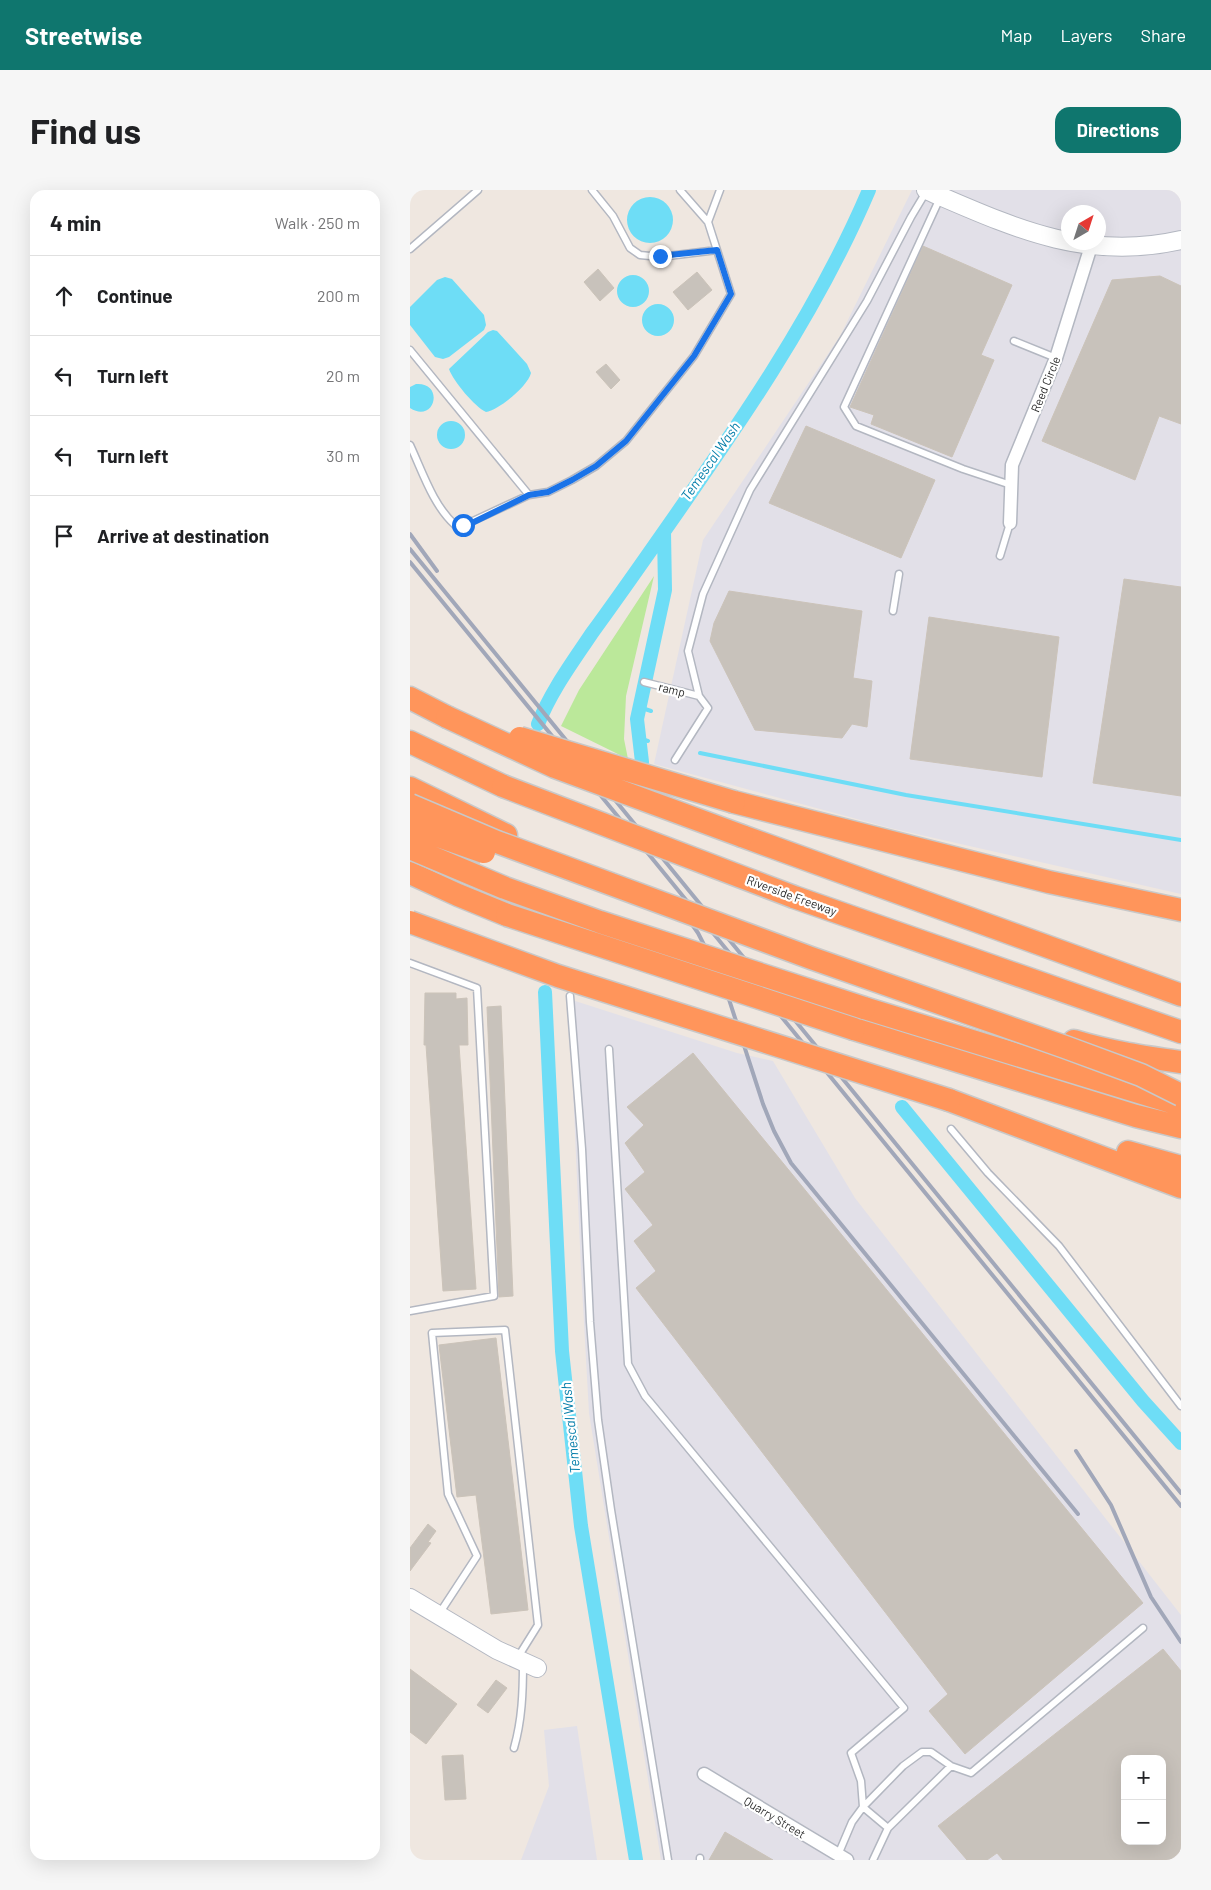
<!DOCTYPE html>
<html lang="en">
<head>
<meta charset="utf-8">
<style>
  :root { --surface:#fff; --page:#f6f6f6; --text:#202124; --muted:#757577; --line:#e0e0e0; --accent:#0f766e }
  body { margin:0; font-family:Barlow,sans-serif; background:var(--page); color:var(--text) }
  .controls { position:absolute; right:15px; bottom:15px; display:grid; overflow:hidden; border-radius:10px; box-shadow:0 5px 20px #0002 }
  .controls button { width:45px; height:45px; display:grid; place-items:center; padding:0; border:0; border-bottom:1px solid var(--line); background:var(--surface); color:var(--text); font:25px sans-serif }
  .compass { position:absolute; left:651px; top:15px; width:45px; height:45px; border-radius:50%; background:var(--surface); box-shadow:0 5px 20px #0002; rotate:39deg }
  .stop { position:absolute; width:15px; height:15px; margin:-11px; border:4px solid #1a73e8; border-radius:50%; background:#fff }
  .stop.end { background:#1a73e8; border-color:#fff; box-shadow:0 1px 5px #0008 }
  .list { margin:0; padding:0; list-style:none }
  h2 { display:flex; justify-content:space-between; align-items:center; height:65px; margin:0; padding:0 20px; font-size:21px }
  h2 small { font-size:16px; font-weight:400; color:var(--muted) }
  .list li { display:grid; grid-template-columns:32px 1fr auto; gap:15px; align-items:center; box-sizing:border-box; height:80px; padding:0 20px; border-top:1px solid var(--line) }
  .list b { display:block; font-size:19px; white-space:nowrap }
  .list em { font-size:16px; font-style:normal; color:var(--muted) }
  .icon { flex:none; width:28px; height:28px; fill:none; stroke:currentColor; stroke-width:2; stroke-linecap:round; stroke-linejoin:round }
  .map { position:relative; flex:none; width:771px; height:1670px; overflow:hidden; border-radius:15px }
  header { display:flex; align-items:center; gap:30px; box-sizing:border-box; height:70px; padding:0 25px; background:var(--accent); color:#fff }
  header strong { font-size:24px }
  nav { display:flex; gap:28px; margin-inline-start:auto; font-size:18px }
  .intro { display:flex; align-items:center; justify-content:space-between; box-sizing:border-box; height:120px; padding:0 30px }
  h1 { margin:0; font-size:35px }
  .button { padding:12px 22px; border-radius:15px; background:var(--accent); color:#fff; font-size:18px; font-weight:700 }
  main { display:flex; gap:30px; padding:0 30px }
  aside { flex:1; background:var(--surface); border-radius:15px; box-shadow:0 5px 20px #0002 }
  .map>svg:first-child { display:block }
  .industrial { fill:#e2e0e8; fill-rule:evenodd }
  .green { fill:#bbe89a }
  .water { fill:#6eddf6 }
  .lines { fill:none; stroke-linecap:round; stroke-linejoin:round }
  .stream { stroke:#6eddf6; stroke-width:4 }
  .canal { stroke:#6eddf6; stroke-width:14 }
  .building { fill:#c8c2bb; stroke:#cbc3b9; fill-rule:evenodd }
  .lane-casing { stroke:#b3b7c1; stroke-width:9 }
  .street-casing { stroke:#b3b7c1; stroke-width:15 }
  .secondary-casing { stroke:#b3b7c1; stroke-width:20 }
  .highway-casing { stroke:#c8c8c8; stroke-width:25 }
  .lane { stroke:#fff; stroke-width:6 }
  .street { stroke:#fff; stroke-width:12 }
  .secondary { stroke:#fff; stroke-width:18 }
  .highway { stroke:#ff955b; stroke-width:22 }
  .rail { stroke:#a1a7b9; stroke-width:4 }
  .highway-bridge-casing { stroke:#c8c8c8; stroke-width:25; stroke-linecap:butt }
  .highway-bridge { stroke:#ff955b; stroke-width:22 }
  .route { stroke:#1a73e8; stroke-width:6 }
  .labels { text-anchor:middle; dominant-baseline:central; stroke-width:4.5; stroke-linejoin:round; paint-order:stroke }
  .street-label { font-size:12px; fill:#2d2d2d; stroke:#fff }
  .water-label { font-size:14px; font-style:italic; fill:#057eaa; stroke:#fff }
</style>
</head>
<body>
<header>
<strong>Streetwise</strong>
<nav><a>Map</a><a>Layers</a><a>Share</a></nav>
</header>
<div class="intro"><h1>Find us</h1><a class="button">Directions</a></div>
<main>
<aside>
<h2>4 min<small>Walk · 250 m</small></h2>
<ul class="list">
<li><svg class="icon" aria-label="ahead" viewBox="0 0 24 24"><path d="M12 20V5M6 11l6-6 6 6"/></svg><div><b>Continue</b></div><em>200 m</em></li>
<li><svg class="icon" aria-label="left" viewBox="0 0 24 24"><path d="M17 20v-9H6M10 6l-5 5 5 5"/></svg><div><b>Turn left</b></div><em>20 m</em></li>
<li><svg class="icon" aria-label="left" viewBox="0 0 24 24"><path d="M17 20v-9H6M10 6l-5 5 5 5"/></svg><div><b>Turn left</b></div><em>30 m</em></li>
<li><svg class="icon" aria-label="arrive" viewBox="0 0 24 24"><path d="M6 21V4h12l-3 4 3 4H6"/></svg><div><b>Arrive at destination</b></div></li>
</ul>
</aside>
<div class="map">
<svg width="771" height="1670" viewBox="0 0 771 1670">
  <rect width="100%" height="100%" fill="#efe7e0"/>
  <path class="industrial" d="M502 0H771V704L480 638 244 574 293 350 430 146ZM658 22H688V52H658Z
    M159 809 327 863 363 871 445 1008 771 1425V1670H251L179 1223 171 1079ZM715 1569H752V1651H715Z
    M167 1536 187 1670H111L139 1596 134 1540Z"/>
  <path class="green" d="M244 386 216 506 214 549 218 569 151 536 169 500Z"/>
  <path class="water" d="M217 30a23 23 0 1 1 46 0a23 23 0 1 1-46 0Z
    M207 101a16 16 0 1 1 32 0a16 16 0 1 1-32 0Z
    M35 87 42 89 74 125 76 135 74 140 39 167 33 169 25 167 0 135V117L27 90Z
    M232 130a16 16 0 1 1 32 0a16 16 0 1 1-32 0Z
    M83 140 87 141 117 174 121 183C118 196 89 220 76 222 65 217 43 191 39 179L78 142Z
    M6 194C35 192 25 234 0 218V197Z
    M27 245a14 14 0 1 1 28 0a14 14 0 1 1-28 0Z"/>
  <g class="lines">
    <path class="stream" d="M229 517 241 521
      M228 548 238 551
      M290 563 496 605 771 650"/>
    <path class="canal" d="M128 534C141 501 162 473 182 443 204 413 225 383 246 353 324 242 406 125 459 0
      M232 572 227 529 255 400 254 342
      M135 802 152 1161 171 1336 226 1670
      M492 917 733 1211 771 1253"/>
  </g>
  <path class="building" d="M513 56 602 95 571 165 584 170 542 267 461 234 464 225 440 217Z
    M188 79 204 98 190 111 174 92Z
    M287 82 302 100 278 120 263 102Z
    M750 86 771 96V234L749 226 725 290 632 251 702 90Z
    M196 174 210 190 201 199 186 182Z
    M396 236 525 290 491 368 359 313Z
    M714 389 771 397V606L683 593Z
    M319 401 452 421 443 488 462 491 457 537 442 534 432 548 345 540 300 451 304 433Z
    M519 427 649 447 632 587 500 569Z
    M15 803H46V809L57 808 58 855H49L66 1099 33 1101 16 855H14Z
    M91 816 103 1106 89 1107 77 817Z
    M283 863 733 1413 555 1564 519 1521 538 1504 226 1098 246 1081 224 1051 243 1035 215 999 235 982 215 953 234 935 217 917Z
    M86 1148 118 1420 81 1424 66 1305 47 1307 29 1155Z
    M18 1334 26 1341 18 1352 21 1353 0 1381V1358Z
    M753 1459 771 1481V1661L760 1670H593L587 1663 577 1670H557L528 1636ZM715 1569H752V1651H715Z
    M0 1479 47 1514 16 1554 0 1542Z
    M86 1490 97 1498 78 1523 67 1515Z
    M53 1565 56 1609 35 1610 32 1566Z
    M315 1642 363 1670H299Z"/>
  <g class="lines">
    <g class="lane-casing">
      <path id="lane" d="M182 0 203 26 220 58 230 65 250 67 307 60
        M270 0 298 32
        M530 8 434 217 446 236 553 279 601 295
        M0 59 68 0
        M604 151 646 168
        M0 160 119 305 138 302 162 290 186 276 216 251 284 166 321 104 298 32 310 0
        M0 255C13 283 23 315 45 335L63 331 119 305
        M590 366 600 333
        M483 421 489 384
        M234 492 289 506
        M265 570 298 518 289 506 278 461 293 404 340 300 457 111 501 27 516 2
        M0 773 67 798 84 1106 0 1121
        M160 806 172 959 180 1132 188 1230 201 1320 258 1670
        M199 859 218 1174 235 1206 494 1518 441 1563 451 1591 453 1617 478 1638
        M541 939 578 983 649 1056 771 1216
        M29 1424 67 1366 38 1304 22 1143 95 1140 128 1435 108 1467
        M104 1558C112 1530 113 1502 113 1473
        M428 1665 442 1632 453 1617 493 1576 512 1562H521L541 1576 561 1583 733 1438
        M290 1668V1670
        M463 1670 478 1638 541 1576"/>
    </g>
    <g class="street-casing">
      <path id="street" d="M600 333 602 275 646 168 681 56
        M294 1584 437 1670"/>
    </g>
    <g class="secondary-casing">
      <path id="secondary" d="M516 0C602 37 675 72 771 50
        M0 1408 87 1460 127 1478"/>
    </g>
    <g class="highway-casing">
      <path id="highway" d="M0 508 37 527
        M0 552 93 596
        M0 598 96 645
        M324 612 639 692 771 720
        M332 646 771 805
        M0 683 48 705 97 725
        M384 707 771 842
        M454 818 771 915
        M444 839 726 926 771 937
        M664 851C700 862 735 867 771 872
        M539 910 771 997
        M718 962 771 977"/>
    </g>
    <use href="#lane" class="lane"/>
    <use href="#street" class="street"/>
    <use href="#secondary" class="secondary"/>
    <use href="#highway" class="highway"/>
    <path class="rail" d="M0 344 27 381
      M0 359 771 1303
      M0 372 771 1316
      M265 710 288 743 314 794 353 914 364 941 381 973 668 1324
      M666 1261 701 1315 741 1407 771 1452"/>
    <g class="highway-bridge-casing">
      <path id="highway-bridge" d="M37 527 145 577 332 646
        M110 548 324 612
        M93 596 384 707
        M0 615 87 652 401 768 655 857 731 885 771 905
        M0 636 74 662
        M0 658 95 698 190 732 454 818
        M97 725 444 839
        M0 732 148 786 539 910"/>
    </g>
    <use href="#highway-bridge" class="highway-bridge"/>
  </g>
  <g class="lines">
    <path class="route" d="M53 335 64 332 119 305 138 302 162 290 186 276 216 251 284 166 321 104 307 60 250 66"/>
  </g>
  <g class="labels">
    <g class="street-label">
      <text transform="translate(635 194) rotate(-68)">Reed Circle</text>
      <text transform="translate(262 499) rotate(14)">ramp</text>
      <text transform="translate(382 705) rotate(20)">Riverside Freeway</text>
      <text transform="translate(365 1627) rotate(31)">Quarry Street</text>
    </g>
    <g class="water-label">
      <text transform="translate(300 271) rotate(-55)">Temescal Wash</text>
      <text transform="translate(160 1238) rotate(-96)">Temescal Wash</text>
    </g>
  </g>
</svg>
<div class="controls">
<button>+</button>
<button>−</button>
</div>
<svg class="compass" viewBox="-18 -18 36 36"><path d="M0-13l5 13h-10z" fill="#e53935"/><path d="M0 13l5-13h-10z" fill="#757577"/></svg>
<div class="stop" style="left:53px;top:335px"></div>
<div class="stop end" style="left:250px;top:66px"></div>
</div>
</main>
</body>
</html>
